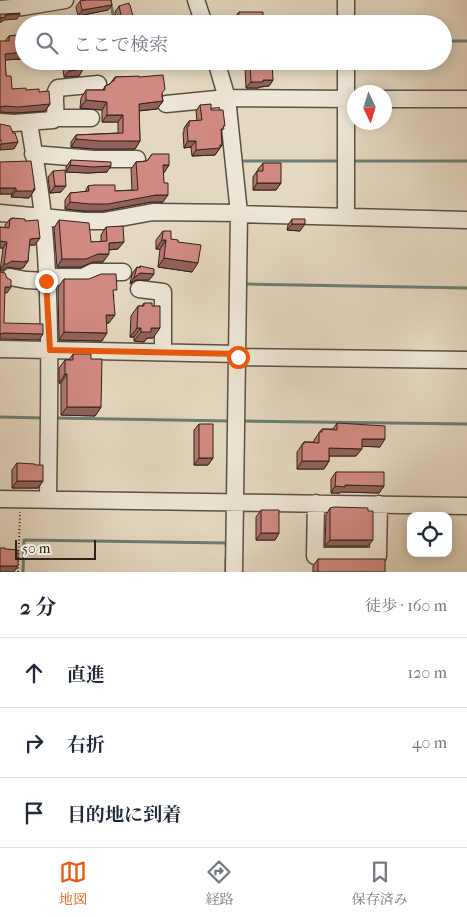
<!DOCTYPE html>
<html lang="ja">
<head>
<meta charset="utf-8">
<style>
  :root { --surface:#fff; --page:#f2f2f3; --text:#1f2937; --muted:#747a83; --line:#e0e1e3; --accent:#ea580c }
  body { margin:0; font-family:"IM FELL French Canon","Noto Serif JP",serif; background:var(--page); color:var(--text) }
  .controls { position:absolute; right:15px; bottom:15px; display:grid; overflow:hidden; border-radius:10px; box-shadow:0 2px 12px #0003 }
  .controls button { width:45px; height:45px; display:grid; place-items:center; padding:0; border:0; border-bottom:1px solid var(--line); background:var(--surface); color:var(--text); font:25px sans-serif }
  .compass { position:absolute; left:347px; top:85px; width:45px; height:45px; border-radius:50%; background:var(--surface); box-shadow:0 2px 12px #0003; rotate:176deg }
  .scale { position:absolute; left:15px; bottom:12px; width:81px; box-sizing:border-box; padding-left:5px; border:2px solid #2f2317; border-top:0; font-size:14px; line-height:18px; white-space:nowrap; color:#2f2317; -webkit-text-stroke:4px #eee6d6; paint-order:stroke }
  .stop { position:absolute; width:15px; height:15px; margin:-11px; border:4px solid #ea580c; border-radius:50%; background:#fff }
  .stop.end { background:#ea580c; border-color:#fff; box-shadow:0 1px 5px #0008 }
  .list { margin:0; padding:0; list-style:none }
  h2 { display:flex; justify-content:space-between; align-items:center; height:65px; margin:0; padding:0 20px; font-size:21px }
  h2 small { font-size:16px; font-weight:400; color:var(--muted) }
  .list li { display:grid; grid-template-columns:32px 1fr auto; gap:15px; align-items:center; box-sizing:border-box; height:70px; padding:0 20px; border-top:1px solid var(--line) }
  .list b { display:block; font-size:19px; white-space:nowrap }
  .list em { font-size:16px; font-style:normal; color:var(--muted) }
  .icon { flex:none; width:28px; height:28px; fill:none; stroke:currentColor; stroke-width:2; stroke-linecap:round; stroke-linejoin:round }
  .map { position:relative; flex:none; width:467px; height:572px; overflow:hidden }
  .search { position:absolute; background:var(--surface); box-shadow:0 2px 12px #0003; left:15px; right:15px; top:15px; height:55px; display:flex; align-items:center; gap:12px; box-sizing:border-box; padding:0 18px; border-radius:28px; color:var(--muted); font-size:19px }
  .sheet { height:275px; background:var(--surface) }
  nav { display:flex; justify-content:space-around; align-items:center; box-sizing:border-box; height:70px; border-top:1px solid var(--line); background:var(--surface); font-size:14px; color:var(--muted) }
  nav a { display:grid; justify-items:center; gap:2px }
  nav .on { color:var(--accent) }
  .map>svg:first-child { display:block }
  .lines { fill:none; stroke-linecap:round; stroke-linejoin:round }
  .stream { stroke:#6d7e72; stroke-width:3 }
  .minor-casing { stroke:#5c5041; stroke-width:19 }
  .path { stroke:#2f2317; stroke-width:2; stroke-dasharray:1 2.5; stroke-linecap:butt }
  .minor { stroke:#eee6d6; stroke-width:16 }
  .wall { fill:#b47770; stroke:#2f2317 }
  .shaded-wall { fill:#92615b; stroke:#2f2317 }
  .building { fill:#d18a82; stroke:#2f2317 }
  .route { stroke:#ea580c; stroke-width:6 }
</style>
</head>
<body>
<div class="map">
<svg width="467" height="572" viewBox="0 0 467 572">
  <rect width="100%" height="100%" fill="#e5d8c0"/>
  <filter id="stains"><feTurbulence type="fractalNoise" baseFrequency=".004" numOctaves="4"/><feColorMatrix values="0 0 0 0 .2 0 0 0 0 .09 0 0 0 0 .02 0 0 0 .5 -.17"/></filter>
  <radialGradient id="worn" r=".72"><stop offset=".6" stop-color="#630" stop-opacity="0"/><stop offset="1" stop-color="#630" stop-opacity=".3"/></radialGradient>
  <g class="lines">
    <path class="stream" d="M110 0 115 24
      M443 41H467
      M243 161H340
      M351 161H467
      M246 284 467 288
      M0 417 44 418
      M55 418 229 421
      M244 421 467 424
      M23 572 24 540 227 543 226 546
      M226 572V558"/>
    <g class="minor-casing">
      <path id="minor" d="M196 0 204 24
        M346 0V24
        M0 9 23 7 65 0
        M216 61 227 98 239 213 234 572
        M346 61V216
        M384 99H467
        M166 104 227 98 354 99
        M55 118H91
        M0 122 14 123 53 120C59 110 51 97 58 88L98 84
        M29 123C34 154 40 186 43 217 52 311 49 405 48 499
        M33 154 94 159H137
        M0 213 84 221H104L153 212 239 213
        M239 214 467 220
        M10 277 26 280 46 281
        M46 277H83L93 272H123
        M139 289 163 292V352
        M0 349 238 354
        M238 357 467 360
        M0 499 467 506
        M316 503 315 556H378L379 504"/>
    </g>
    <path class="path" d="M18 572 20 512"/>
    <use href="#minor" class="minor"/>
  </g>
  <path class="wall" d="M80 1 112 5 108 10 78 16 76 7Z
    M119 6 135 24 116 20 115 12Z
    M239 12 263 24H235V17Z
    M23 33H24V57L23 59 5 60 6 76 12 89 39 92 50 104 45 111 14 113 0 112 5 41 9 36 23 35Z
    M62 61H82L83 69 79 76 64 77Z
    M230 61H251L273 80 269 86 260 87 258 88H246L245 68 247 65 230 66Z
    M115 77H139L162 93V97L163 101 157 109 139 111 140 141 135 149H94L71 147V142L76 135 118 133V122H102V110L80 108 81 98 86 90H103L105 86 110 84Z
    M200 105 211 110 223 128 221 132 222 145 215 155 192 156 191 147 184 148 183 133 184 131V128L189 121H197L196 111Z
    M152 154 169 165 163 173V202H151L103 211H84L65 209V200L70 193 85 192 88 186 115 191 132 190 131 169 136 162 147 161Z
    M71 160 107 172 88 173 66 172V167Z
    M0 162 35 189 29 198 11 197 12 194H0Z
    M263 163 281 183 276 190H253V177L257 171H258V169Z
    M53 171 61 192 50 193 48 177Z
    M12 218 25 221 35 245H29L28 261 23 268H22L21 269 7 267 2 271H0L3 248H0V227L5 228V225L10 219H11Z
    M292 219 300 231 287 230 288 225Z
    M59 220 91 242H101V235L106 227 118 249 109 250 103 262H93L81 267H57L54 228Z
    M163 231 171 239 178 242 192 272 158 267 160 249H156V240Z
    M140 266 154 274 149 280H136L130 284 132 274 137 267 139 268Z
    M64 279 114 295 109 323H106L102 341 59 340 58 287Z
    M144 303 153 338H147L144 342 134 341V337H130L131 316 138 306H142Z
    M73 354 91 359 101 407 95 416 61 415V383H59V368L65 360H69Z
    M337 423 380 447 362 446 356 456H329V461L324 469H297V452L304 442H314V440L322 429H333Z
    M199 424 213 458 208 465H194V430Z
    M17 463 43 481 38 488H12V470Z
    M336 472 384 486 379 493 341 492 340 493H331V479Z
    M330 508 368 546H325L326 515Z
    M261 510 279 533 275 540H256V517Z
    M318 559 385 572H313V566Z"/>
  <path class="shaded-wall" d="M112 5 108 10 78 16 82 10Z
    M20 14 17 19 4 20 2 22H0V18L5 15Z
    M24 51V57L23 59 0 60 5 54Z
    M234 61H251L247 65 230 66Z
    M83 69 79 76 64 77 69 71Z
    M263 80H273L269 86 260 87 258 88H246L251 82Z
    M86 100 107 102 102 110 80 108Z
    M163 101 157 109 134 111 139 104Z
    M50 104 45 111 14 113 0 112V107L5 106Z
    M107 115H123L118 122H102Z
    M76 139 140 141 135 149H94L71 147Z
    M188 141H196L191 147 184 148Z
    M18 142 14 149 0 150V145L1 144Z
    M222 145 215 155 192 156 196 150Z
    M70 165 111 166 107 172 88 173 66 172Z
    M163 165H169L164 173H157Z
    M257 183H281L276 190H253Z
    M55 186H66L61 192 50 193Z
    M0 188H16L12 194H0Z
    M35 189 29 198 11 197 16 191Z
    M156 195H168L163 202H151L103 211H84L65 209 70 202Z
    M292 224H305L300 231 287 230Z
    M40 238 35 245H26L30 239Z
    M162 240H166L160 249H156Z
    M0 241 7 242 3 248H0Z
    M124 242 118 249 104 250 109 243Z
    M98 254H109L103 262H93L81 267H57L62 259Z
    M164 258 198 263 192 272 158 267Z
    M12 261H28L23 268H22L21 269 7 267 2 271H0L4 264Z
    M140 273 154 274 149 280H136L130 284 134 278Z
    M5 287H11L7 293H1Z
    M106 315H115L109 323H100Z
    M137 328H141L134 337H130Z
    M151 328H160L153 338H147L144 342 134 341 141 332Z
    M64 332 107 333 102 341 59 340Z
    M4 333 43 334 39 340 0 339V334Z
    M65 374H67L61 383H59Z
    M67 407H101L95 416 61 415Z
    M362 439H385L380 447 356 446Z
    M329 448 362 449 356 456H324Z
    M199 458H213L208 465H194Z
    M302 461H329L324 469H297Z
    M17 481H43L38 488H12Z
    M345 485 384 486 379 493 341 492 340 493H331L335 486Z
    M261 533H279L275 540H256Z
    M330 540H373L368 546H325Z
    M0 566H18L14 572H0Z"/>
  <path class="building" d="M87 0H111L112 5 82 10 80 1Z
    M129 3V5H130L135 24H84L122 19 119 6Z
    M239 12H263V24H238Z
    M20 13V14L5 15 6 17 0 18V14H4Z
    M24 34V52L5 54 6 76H11L12 89 26 88V90L39 89V92L49 91 50 104 18 107 5 106 0 107V41H9V36Z
    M68 61H82L83 69 69 71Z
    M272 61 273 80H263V82H251L250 62Z
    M163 75 165 89 162 93V97L163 101 139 104 140 141H100L76 139V135L123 133V115H107V102L86 100V90H105V86L110 84 112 81H114V79H115V77L139 76V77Z
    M211 104V110H223L225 126H223L224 129H221L222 145H220V148L196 150V141H188L187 126H189V121L202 120 200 105Z
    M0 124 10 126 13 133H15L18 142 1 144V140L0 141Z
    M152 154H169V165H163L164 183H168V195H156L108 204H90L70 202V193L89 191 88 186 94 185H115V191L138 190 136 162 147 161 150 157Z
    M71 160 111 162V166L93 167 70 165Z
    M31 161 35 189H33L34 191H16V188H0V162Z
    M263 163H281V183H257V171H263Z
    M65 170 66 186H55L53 171Z
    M12 218 25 219V221L38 220 40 238 30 239 28 261H25V262L12 261 7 264H4L7 242 0 241V227L9 228 10 219H12Z
    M292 219H305V224H292Z
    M59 220 89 223 91 242 107 241 106 227 123 226 124 242 109 243V254H98L86 259H62Z
    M163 231H171V239L178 240V242L201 245 198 263 164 258 166 240H162Z
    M140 266 154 269V274L140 273 134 278 137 267 140 268Z
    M0 272 5 273 7 278 11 280V287H5L4 323 43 324V334L4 333 0 334Z
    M101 274H116L117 290H113L115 315H106L107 333 64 332V279H89Z
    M144 303H152V306H160V328H151V332H141V328H137L138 306H144Z
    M73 354H91V359H102L101 407H67V374H65V360H73Z
    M337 423 385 426V439H362V449L329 448V461H302V444H304V442L319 443V432H322V429L337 430Z
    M199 424H213V458H199Z
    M17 463 35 464V465H43V481H17Z
    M336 472H384V486L345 485V487L335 486Z
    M334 507 368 508V511H373V540H330V508Z
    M261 510H279V533H261Z
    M0 548H5V549L18 550V566H0Z
    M318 559H385V572H318Z"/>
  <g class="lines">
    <path class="route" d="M46 281 50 350 238 354V357"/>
  </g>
  <rect width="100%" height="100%" filter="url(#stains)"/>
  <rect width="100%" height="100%" fill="url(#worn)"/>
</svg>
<div class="controls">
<button><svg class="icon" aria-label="locate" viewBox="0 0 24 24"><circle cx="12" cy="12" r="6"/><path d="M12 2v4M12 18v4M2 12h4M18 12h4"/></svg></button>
</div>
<svg class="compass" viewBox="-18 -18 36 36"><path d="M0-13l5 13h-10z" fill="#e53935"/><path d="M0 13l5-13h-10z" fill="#747a83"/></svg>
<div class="scale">50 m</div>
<div class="stop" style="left:238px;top:357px"></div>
<div class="stop end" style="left:46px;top:281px"></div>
<div class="search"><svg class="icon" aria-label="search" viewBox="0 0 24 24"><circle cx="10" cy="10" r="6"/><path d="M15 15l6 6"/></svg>ここで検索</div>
</div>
<section class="sheet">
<h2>2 分<small>徒歩 · 160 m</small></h2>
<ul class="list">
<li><svg class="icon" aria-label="ahead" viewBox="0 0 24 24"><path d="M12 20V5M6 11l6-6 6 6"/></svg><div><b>直進</b></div><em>120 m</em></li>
<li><svg class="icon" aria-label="right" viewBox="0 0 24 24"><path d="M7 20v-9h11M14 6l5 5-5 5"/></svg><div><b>右折</b></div><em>40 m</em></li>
<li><svg class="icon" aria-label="arrive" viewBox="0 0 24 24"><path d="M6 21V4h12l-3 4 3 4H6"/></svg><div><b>目的地に到着</b></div></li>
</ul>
</section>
<nav>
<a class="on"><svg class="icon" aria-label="map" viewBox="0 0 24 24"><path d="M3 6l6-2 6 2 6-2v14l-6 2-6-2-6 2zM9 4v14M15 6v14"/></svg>地図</a>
<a><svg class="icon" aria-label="directions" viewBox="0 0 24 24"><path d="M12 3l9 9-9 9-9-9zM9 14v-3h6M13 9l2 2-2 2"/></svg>経路</a>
<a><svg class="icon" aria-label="saved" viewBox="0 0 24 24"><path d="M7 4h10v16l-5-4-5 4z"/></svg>保存済み</a>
</nav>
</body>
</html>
